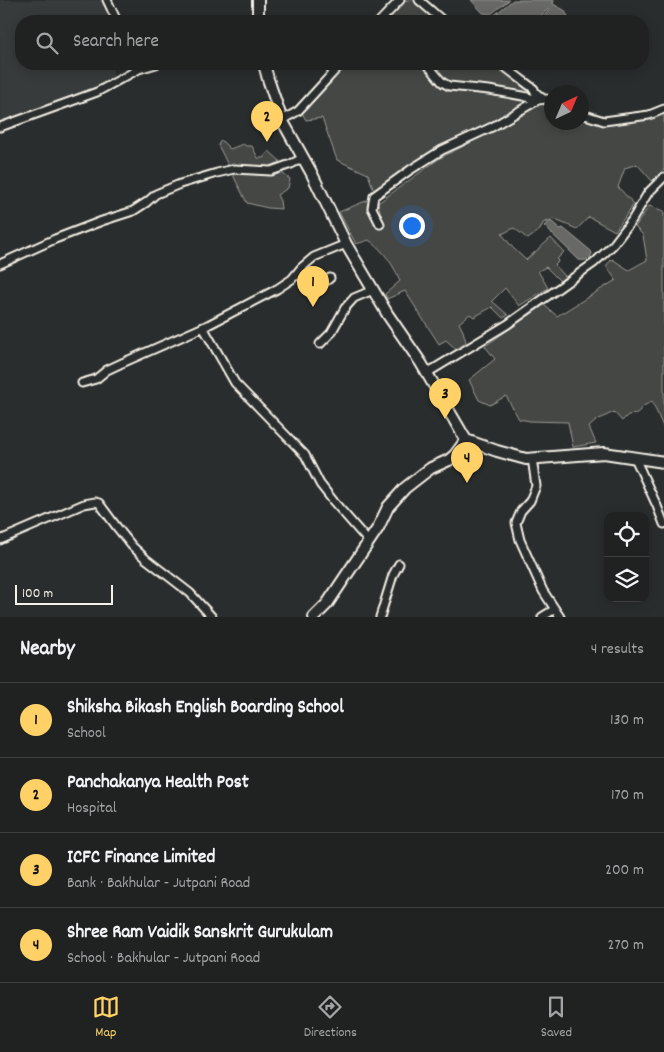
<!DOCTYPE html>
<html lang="en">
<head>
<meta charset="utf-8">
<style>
  :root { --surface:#202222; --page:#282a2a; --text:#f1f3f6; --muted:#a2a4a5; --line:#3d3f40; --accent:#ffd166 }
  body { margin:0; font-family:Dekko,sans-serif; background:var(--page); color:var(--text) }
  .controls { position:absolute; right:15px; bottom:15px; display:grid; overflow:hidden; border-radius:10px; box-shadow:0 2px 12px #0003 }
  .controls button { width:45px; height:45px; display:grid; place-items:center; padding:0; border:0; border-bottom:1px solid var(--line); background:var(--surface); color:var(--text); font:25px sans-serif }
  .compass { position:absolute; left:544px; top:85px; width:45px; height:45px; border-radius:50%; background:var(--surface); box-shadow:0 2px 12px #0003; rotate:44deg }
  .scale { position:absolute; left:15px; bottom:12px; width:98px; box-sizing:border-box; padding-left:5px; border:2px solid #f4f1e8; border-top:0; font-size:14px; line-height:18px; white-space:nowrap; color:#f4f1e8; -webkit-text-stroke:4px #2a2d2e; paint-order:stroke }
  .you { position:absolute; left:411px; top:225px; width:18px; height:18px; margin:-12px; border:4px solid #fff; border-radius:50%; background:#1a73e8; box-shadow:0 0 0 8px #1a73e833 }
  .badge { display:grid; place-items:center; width:32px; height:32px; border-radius:50%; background:var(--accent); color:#111; font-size:16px; font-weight:700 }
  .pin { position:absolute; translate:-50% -41px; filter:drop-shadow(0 1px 2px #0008) }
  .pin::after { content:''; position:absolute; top:26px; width:18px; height:15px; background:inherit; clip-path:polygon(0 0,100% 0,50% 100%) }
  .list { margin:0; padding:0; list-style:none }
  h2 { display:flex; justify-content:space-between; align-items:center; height:65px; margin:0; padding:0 20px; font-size:21px }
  h2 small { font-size:16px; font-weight:400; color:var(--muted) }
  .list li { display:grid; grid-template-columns:32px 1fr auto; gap:15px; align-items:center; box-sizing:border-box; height:75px; padding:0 20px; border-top:1px solid var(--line) }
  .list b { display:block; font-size:19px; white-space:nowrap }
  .list p { margin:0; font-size:16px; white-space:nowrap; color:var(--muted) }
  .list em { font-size:16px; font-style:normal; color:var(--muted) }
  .icon { flex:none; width:28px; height:28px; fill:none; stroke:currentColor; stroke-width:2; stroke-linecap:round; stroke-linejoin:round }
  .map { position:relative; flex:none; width:664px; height:617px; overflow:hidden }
  .search { position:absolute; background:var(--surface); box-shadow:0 2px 12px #0003; left:15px; right:15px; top:15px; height:55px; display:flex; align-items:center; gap:12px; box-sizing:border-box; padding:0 18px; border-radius:20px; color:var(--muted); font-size:19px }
  .sheet { height:365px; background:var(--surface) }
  nav { display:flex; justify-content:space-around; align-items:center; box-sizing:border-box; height:70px; border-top:1px solid var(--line); background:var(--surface); font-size:14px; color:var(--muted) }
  nav a { display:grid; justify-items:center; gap:2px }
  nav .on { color:var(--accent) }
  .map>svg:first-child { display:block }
  .built { fill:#373a3a }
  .green { fill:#444645; stroke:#9c9c96 }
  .water { fill:#676866; stroke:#9f9f9a }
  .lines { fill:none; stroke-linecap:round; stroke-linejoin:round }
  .street-casing { stroke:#f4f1e8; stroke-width:11 }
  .secondary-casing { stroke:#f4f1e8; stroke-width:14 }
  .street { stroke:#2a2d2e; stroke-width:7 }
  .secondary { stroke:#2a2d2e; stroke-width:10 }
</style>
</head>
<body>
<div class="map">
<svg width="664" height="617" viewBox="0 0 664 617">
  <rect width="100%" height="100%" fill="#2a2d2e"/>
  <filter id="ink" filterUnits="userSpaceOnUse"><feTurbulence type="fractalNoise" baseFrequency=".02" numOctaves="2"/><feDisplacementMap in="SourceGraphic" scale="10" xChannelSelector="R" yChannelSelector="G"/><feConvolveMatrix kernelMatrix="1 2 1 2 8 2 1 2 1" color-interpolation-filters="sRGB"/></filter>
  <g filter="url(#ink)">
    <path class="built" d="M0 0H102L114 21H21V64H112L114 78 96 88 0 124Z"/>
    <path class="green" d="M405 0H416L440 21H386Z
      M347 64H425L441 88 532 101 374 193 368 208 377 227 384 226 378 203 440 158 489 133 539 103 551 108 552 122H582V118L603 125 645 119 664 113V169L652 181 637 164 625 168 618 187 634 204 615 231 589 217 577 229 553 219 543 223 540 230 528 239 514 228 502 234 513 248 526 260 551 238 564 252 557 259 558 262 555 265 565 276 560 281 546 267 538 271 548 288 519 306 505 288 492 301 508 315 503 318 492 307 474 317 470 314 459 323 463 331 466 342 458 351 446 340 439 344 405 291 387 299 385 294 400 281C394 265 383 250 369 240L356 244 339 212 368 200 374 191 368 174 337 160 322 118 306 120 302 113Z
      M431 64H496L532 89 538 97 447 83Z
      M221 140 230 149 243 144 246 146H252L258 158H263L269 151 279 160 283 174 290 179 288 188 277 195 280 201 281 209 268 208 247 203 218 145Z
      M649 206 664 211V429L652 401 642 407 637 414 628 415 622 421 614 412 597 420 589 427 596 443 573 447 568 422 530 421 519 419 506 396 490 405 479 400 469 380 495 359 485 346 544 305 557 316 616 280 606 266 612 259 629 270 647 260 643 235 635 227Z"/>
    <path class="water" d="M471 0H509L491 14 483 13Z
      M513 0H554L553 4 564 10 568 16 564 21H545L542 18 549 10 548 9 536 21H494L492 17Z
      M551 221 560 229 563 228 591 251 592 254C589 260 585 261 579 260L544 226 547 223Z"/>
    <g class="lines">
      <g class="street-casing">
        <path id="street" d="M107 0 117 21
          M419 0 443 21
          M380 21 400 0
          M137 64 139 69 156 64
          M427 64 442 82 449 86 489 90 523 96 538 100
          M501 64 534 89 535 92 543 99
          M582 114 604 121 649 115 664 109
          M282 120 298 111 341 64
          M0 127 97 92 139 69
          M380 224 372 208 374 196 410 170 442 150 492 127 538 100 546 99 552 101
          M0 264 55 239 102 221 133 211 147 202 156 194 180 184 217 173 234 169 271 171 291 164 303 158
          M296 276C313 269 313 275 326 281L330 278
          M203 327 235 383 305 455 320 484 334 502 369 542
          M320 344 331 333 345 308 354 298 373 290
          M427 373 508 324 594 263 613 245 632 220 648 193 664 177
          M82 383 96 379 107 370 122 363 206 326 277 289 292 279 301 268 314 257 346 244
          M532 458 536 486 530 501 521 511 516 523 520 540 543 591 560 617
          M635 458 657 506 664 524
          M0 540 84 504 95 502 99 503 116 526 132 546 146 559 190 593 212 617
          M380 617 393 575 399 564
          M542 617 555 609"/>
      </g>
      <g class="secondary-casing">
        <path id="secondary" d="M258 0V21
          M264 64 268 79 282 120 311 172 346 244 388 315 421 363 466 440
          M466 440 497 451 526 459 604 453 664 462
          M314 617 327 604 378 528 388 507 405 488 423 474 431 468 449 460 455 455 466 440"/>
      </g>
      <use href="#street" class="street"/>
      <use href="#secondary" class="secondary"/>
    </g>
  </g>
</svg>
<div class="controls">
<button><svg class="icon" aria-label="locate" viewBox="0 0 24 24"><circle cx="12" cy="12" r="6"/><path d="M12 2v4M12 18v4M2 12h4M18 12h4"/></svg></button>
<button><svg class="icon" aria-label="layers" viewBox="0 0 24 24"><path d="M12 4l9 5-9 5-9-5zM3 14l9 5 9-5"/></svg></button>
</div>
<svg class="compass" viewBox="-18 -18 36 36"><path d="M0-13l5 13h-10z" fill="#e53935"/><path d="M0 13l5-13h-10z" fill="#a2a4a5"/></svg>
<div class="scale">100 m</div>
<div class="you"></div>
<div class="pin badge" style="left:313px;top:307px">1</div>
<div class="pin badge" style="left:267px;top:142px">2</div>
<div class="pin badge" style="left:445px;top:419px">3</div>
<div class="pin badge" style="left:467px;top:483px">4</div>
<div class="search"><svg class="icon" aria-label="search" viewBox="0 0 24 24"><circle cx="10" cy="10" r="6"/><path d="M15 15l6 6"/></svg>Search here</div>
</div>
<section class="sheet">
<h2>Nearby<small>4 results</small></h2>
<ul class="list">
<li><span class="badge">1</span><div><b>Shiksha Bikash English Boarding School</b><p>School</p></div><em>130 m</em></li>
<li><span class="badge">2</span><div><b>Panchakanya Health Post</b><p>Hospital</p></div><em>170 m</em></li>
<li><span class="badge">3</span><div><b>ICFC Finance Limited</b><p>Bank · Bakhular - Jutpani Road</p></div><em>200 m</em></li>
<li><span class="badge">4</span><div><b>Shree Ram Vaidik Sanskrit Gurukulam</b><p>School · Bakhular - Jutpani Road</p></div><em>270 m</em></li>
</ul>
</section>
<nav>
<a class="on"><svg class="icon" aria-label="map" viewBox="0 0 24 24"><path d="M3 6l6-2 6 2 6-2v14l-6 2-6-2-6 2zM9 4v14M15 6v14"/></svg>Map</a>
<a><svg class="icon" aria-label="directions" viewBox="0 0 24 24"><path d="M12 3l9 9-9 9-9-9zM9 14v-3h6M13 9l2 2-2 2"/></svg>Directions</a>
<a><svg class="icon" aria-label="saved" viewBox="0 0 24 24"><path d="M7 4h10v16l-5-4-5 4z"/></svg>Saved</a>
</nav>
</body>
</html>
